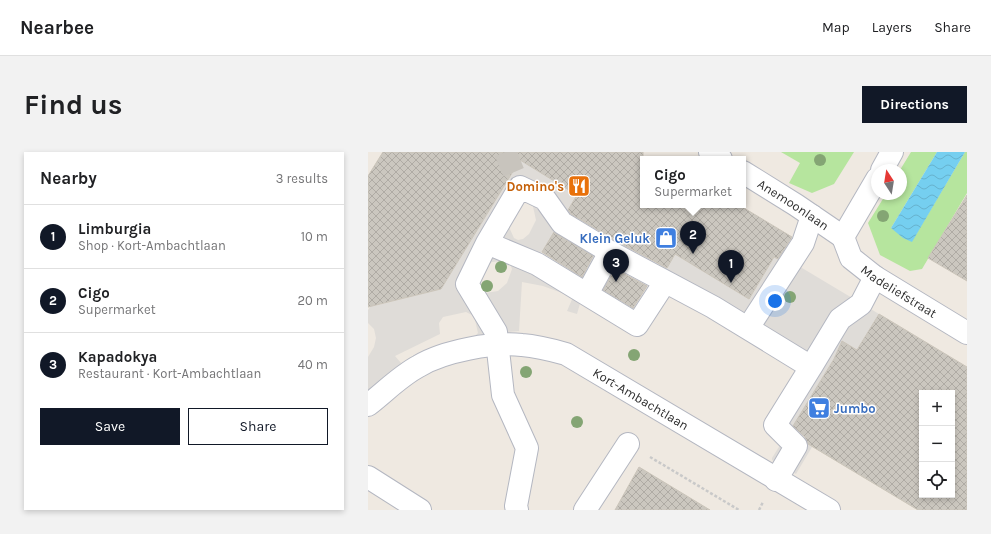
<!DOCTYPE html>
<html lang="en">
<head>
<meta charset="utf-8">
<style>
  :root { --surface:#fff; --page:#f2f2f2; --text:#202124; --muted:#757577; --line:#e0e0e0; --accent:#111827 }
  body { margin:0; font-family:Karla,sans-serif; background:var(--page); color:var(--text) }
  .controls { position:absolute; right:12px; bottom:12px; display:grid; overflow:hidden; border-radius:0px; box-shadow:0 2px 6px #0003 }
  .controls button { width:36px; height:36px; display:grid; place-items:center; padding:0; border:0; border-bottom:1px solid var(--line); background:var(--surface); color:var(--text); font:20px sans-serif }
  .compass { position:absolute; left:503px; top:12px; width:36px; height:36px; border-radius:50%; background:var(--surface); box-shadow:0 2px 6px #0003; rotate:348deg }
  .you { position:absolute; left:407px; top:149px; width:14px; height:14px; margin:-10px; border:3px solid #fff; border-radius:50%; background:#1a73e8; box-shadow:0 0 0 6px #1a73e833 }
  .badge { display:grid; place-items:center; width:26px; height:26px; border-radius:50%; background:var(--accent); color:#fff; font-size:13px; font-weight:700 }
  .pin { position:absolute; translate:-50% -33px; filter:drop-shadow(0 1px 2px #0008) }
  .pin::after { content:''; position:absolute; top:21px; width:14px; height:12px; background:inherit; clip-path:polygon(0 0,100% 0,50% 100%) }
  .popup { position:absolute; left:272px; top:4px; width:106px; height:52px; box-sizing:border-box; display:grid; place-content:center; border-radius:0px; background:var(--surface); filter:drop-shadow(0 1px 3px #0005); font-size:13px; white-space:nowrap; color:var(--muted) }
  .popup b { font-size:15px; color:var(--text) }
  .popup::after { content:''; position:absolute; left:50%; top:100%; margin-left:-8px; border:8px solid transparent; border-top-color:var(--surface) }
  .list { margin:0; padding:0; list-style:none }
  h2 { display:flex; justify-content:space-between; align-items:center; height:52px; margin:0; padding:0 16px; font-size:17px }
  h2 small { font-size:13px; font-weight:400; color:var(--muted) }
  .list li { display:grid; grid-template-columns:26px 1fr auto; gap:12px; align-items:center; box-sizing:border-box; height:64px; padding:0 16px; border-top:1px solid var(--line) }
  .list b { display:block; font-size:15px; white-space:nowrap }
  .list p { margin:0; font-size:13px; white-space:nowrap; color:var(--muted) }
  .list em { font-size:13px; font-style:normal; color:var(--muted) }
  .actions { display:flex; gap:8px; padding:12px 16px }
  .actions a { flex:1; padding:9px 0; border:1px solid var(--accent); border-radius:0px; text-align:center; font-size:14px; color:var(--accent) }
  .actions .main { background:var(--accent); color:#fff }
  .icon { flex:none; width:22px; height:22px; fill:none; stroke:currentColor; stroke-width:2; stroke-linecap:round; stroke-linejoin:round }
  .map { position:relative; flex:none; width:599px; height:358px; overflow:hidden; border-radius:0px }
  header { display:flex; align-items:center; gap:24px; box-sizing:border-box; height:56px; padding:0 20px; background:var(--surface); border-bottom:1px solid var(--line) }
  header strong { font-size:19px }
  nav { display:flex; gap:22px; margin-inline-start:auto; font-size:14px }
  .intro { display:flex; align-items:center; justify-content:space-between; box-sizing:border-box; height:96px; padding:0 24px }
  h1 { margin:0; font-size:28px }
  .button { padding:10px 18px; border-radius:0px; background:var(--accent); color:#fff; font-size:14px; font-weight:700 }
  main { display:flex; gap:24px; padding:0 24px }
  aside { flex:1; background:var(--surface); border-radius:0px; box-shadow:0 2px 6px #0003 }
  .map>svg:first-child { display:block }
  .grass { fill:#b6e59e }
  .plaza { fill:#dfdcd8; fill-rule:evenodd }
  .water { fill:url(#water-waves) }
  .building { fill:url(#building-cross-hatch); stroke:#cbc5ba; fill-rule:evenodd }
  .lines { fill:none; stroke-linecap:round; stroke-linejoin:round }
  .pedestrian-tunnel { stroke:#c8c4bd; stroke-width:22; stroke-dasharray:22 11; stroke-linecap:butt }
  .pedestrian-casing { stroke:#b4b7c1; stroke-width:24 }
  .minor-casing { stroke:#b4b7c1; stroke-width:24 }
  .tertiary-casing { stroke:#b4b7c1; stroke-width:24 }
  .path { stroke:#c9c9c9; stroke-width:2.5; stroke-dasharray:3 2; stroke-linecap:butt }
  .pedestrian { stroke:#fff; stroke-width:22 }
  .minor { stroke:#fff; stroke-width:22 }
  .tertiary { stroke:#fff; stroke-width:22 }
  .tree { fill:#84a574 }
  .labels { text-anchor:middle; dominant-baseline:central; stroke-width:3; stroke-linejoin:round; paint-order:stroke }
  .food-label { font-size:13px; font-weight:bold; fill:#c56008; stroke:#fff; text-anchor:end }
  .street-label { font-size:13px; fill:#2e2e2e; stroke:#fff }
  .shop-label { font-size:13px; font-weight:bold; fill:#366cbe; stroke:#fff; text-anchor:end }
</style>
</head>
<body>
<header>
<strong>Nearbee</strong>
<nav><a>Map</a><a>Layers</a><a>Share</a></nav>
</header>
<div class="intro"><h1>Find us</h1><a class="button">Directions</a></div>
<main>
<aside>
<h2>Nearby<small>3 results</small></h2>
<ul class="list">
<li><span class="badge">1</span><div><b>Limburgia</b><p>Shop · Kort-Ambachtlaan</p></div><em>10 m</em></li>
<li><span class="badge">2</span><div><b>Cigo</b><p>Supermarket</p></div><em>20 m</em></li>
<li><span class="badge">3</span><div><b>Kapadokya</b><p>Restaurant · Kort-Ambachtlaan</p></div><em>40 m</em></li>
</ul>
<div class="actions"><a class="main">Save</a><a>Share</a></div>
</aside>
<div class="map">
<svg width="599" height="358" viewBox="0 0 599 358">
  <defs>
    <pattern id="water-waves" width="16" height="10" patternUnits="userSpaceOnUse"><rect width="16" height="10" fill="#75cff0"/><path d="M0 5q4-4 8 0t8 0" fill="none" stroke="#66b2ce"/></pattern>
    <pattern id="building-cross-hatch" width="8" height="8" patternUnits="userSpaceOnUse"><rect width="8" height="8" fill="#cbc7bf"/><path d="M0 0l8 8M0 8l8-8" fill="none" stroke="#afaba4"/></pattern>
  </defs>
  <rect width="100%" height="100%" fill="#efe9e1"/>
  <path class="grass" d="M413 0H486L466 32 444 41 421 31 432 11Z
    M543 0H569L523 76 544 89 597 0H599V41L554 117 542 119 512 103 500 71 518 42H533L532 18Z"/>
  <path class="plaza" d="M152 8 381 147 406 105 417 111 429 113 511 162 490 198 474 189 475 192 422 280 444 295 428 322 404 308V306L414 290 434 217 298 134 268 184 213 148 209 162 199 159 205 145 175 134 154 130 151 179 108 183 110 181 107 168 104 163 98 160 75 165 71 171 72 182 27 204 33 211 0 238V205L6 195 8 186 6 177 0 171V158L4 152 6 154 73 137ZM157 46 164 50 168 68 161 82 155 87 150 88 146 86 140 73ZM208 60 234 76 229 85 203 69ZM188 78 217 95 200 124 170 106ZM266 96 292 111 287 120 261 104ZM136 109 142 112 144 117 139 131 130 139 117 141 110 133 120 113 124 110ZM246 112 286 137 268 165 228 141Z"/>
  <path class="water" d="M569 0H597L544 90 535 86 523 76Z"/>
  <path class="building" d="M15 0H275V53H371L424 85 410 107 406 105 381 147 307 102 299 116 248 89 203 62 200 58 209 43 152 8 73 137 0 155V24Z
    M599 43V129L560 106Z
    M186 80 225 104 214 125 174 100Z
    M247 117 279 134 265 156 235 138Z
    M511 162 599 215V358H550L440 292 437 285 425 274 466 207 474 189 489 198ZM554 241H584V343H554Z
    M271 315 342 358H247Z"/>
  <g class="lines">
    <path class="pedestrian-tunnel" d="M137 0 152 35"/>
    <g class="pedestrian-casing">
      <path id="pedestrian" d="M119 91 169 112 269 173 297 130
        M219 142 242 100
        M380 176 435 91 444 64
        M443 215 472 167 493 152 507 125
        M0 325 52 358
        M149 358 148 354 159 296 135 243 128 180 99 132 119 91 152 35 177 47 194 71 242 100 345 155 443 215 407 273 428 294 408 328
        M217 358 260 292"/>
    </g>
    <g class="minor-casing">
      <g id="minor">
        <path d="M342 0 353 7"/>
        <path d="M514 18 524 0"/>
        <path id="s1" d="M375 20 428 53 475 85"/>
        <path id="s2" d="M475 85 483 106 507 125 599 181"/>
        <path d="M475 85 509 27"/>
      </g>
    </g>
    <g class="tertiary-casing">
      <g id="tertiary">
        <path id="s3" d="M0 253C17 240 32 224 51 214 76 199 124 190 154 193 169 194 184 198 198 202L461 358"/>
      </g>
    </g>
    <path class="path" d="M282 305 371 358
      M391 358 395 350"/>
    <use href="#pedestrian" class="pedestrian"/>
    <use href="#minor" class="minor"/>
    <use href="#tertiary" class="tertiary"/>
  </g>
  <g class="tree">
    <circle cx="452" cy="8" r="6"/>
    <circle cx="515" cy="64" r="6"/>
    <circle cx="133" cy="115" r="6"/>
    <circle cx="119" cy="134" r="6"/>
    <circle cx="422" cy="145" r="6"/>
    <circle cx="266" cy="203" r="6"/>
    <circle cx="158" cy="220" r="6"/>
    <circle cx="209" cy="270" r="6"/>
  </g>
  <defs>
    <g id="restaurant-square" transform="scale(1.15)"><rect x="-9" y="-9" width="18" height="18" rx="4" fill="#e8710a" stroke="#fff"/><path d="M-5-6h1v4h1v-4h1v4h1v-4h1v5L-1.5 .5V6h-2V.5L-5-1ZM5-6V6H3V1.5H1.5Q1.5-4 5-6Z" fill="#fff"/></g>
    <g id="shop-square" transform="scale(1.15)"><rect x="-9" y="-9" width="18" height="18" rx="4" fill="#3f7fe0" stroke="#fff"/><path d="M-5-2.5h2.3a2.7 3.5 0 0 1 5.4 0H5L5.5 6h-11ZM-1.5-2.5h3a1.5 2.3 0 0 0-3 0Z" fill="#fff"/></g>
    <g id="supermarket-square" transform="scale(1.15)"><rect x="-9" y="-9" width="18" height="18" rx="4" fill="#3f7fe0" stroke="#fff"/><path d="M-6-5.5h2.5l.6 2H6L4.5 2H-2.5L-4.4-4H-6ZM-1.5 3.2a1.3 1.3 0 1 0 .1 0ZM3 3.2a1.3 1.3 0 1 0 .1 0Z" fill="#fff"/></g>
  </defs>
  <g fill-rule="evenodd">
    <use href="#restaurant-square" x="211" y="34"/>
    <use href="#shop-square" x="298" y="86"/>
    <use href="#supermarket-square" x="451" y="256"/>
  </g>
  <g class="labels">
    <g class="food-label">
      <text x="196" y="34">Domino's</text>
    </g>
    <g class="street-label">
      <text stroke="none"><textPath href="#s1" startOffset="60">Anemoonlaan</textPath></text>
      <text stroke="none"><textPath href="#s2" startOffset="81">Madeliefstraat</textPath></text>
      <text stroke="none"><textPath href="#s3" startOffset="303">Kort-Ambachtlaan</textPath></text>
    </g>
    <g class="shop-label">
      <text x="282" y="86">Klein Geluk</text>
      <text x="466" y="256" text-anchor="start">Jumbo</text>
    </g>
  </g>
</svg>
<div class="controls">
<button>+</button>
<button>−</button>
<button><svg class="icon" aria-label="locate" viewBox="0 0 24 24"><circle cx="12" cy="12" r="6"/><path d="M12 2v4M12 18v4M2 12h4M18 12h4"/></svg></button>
</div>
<svg class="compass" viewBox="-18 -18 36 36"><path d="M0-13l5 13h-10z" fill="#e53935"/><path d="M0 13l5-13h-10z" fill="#757577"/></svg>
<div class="you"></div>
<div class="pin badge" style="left:363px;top:131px">1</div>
<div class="pin badge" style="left:325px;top:102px">2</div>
<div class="popup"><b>Cigo</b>Supermarket</div>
<div class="pin badge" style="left:248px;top:130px">3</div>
</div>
</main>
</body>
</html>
